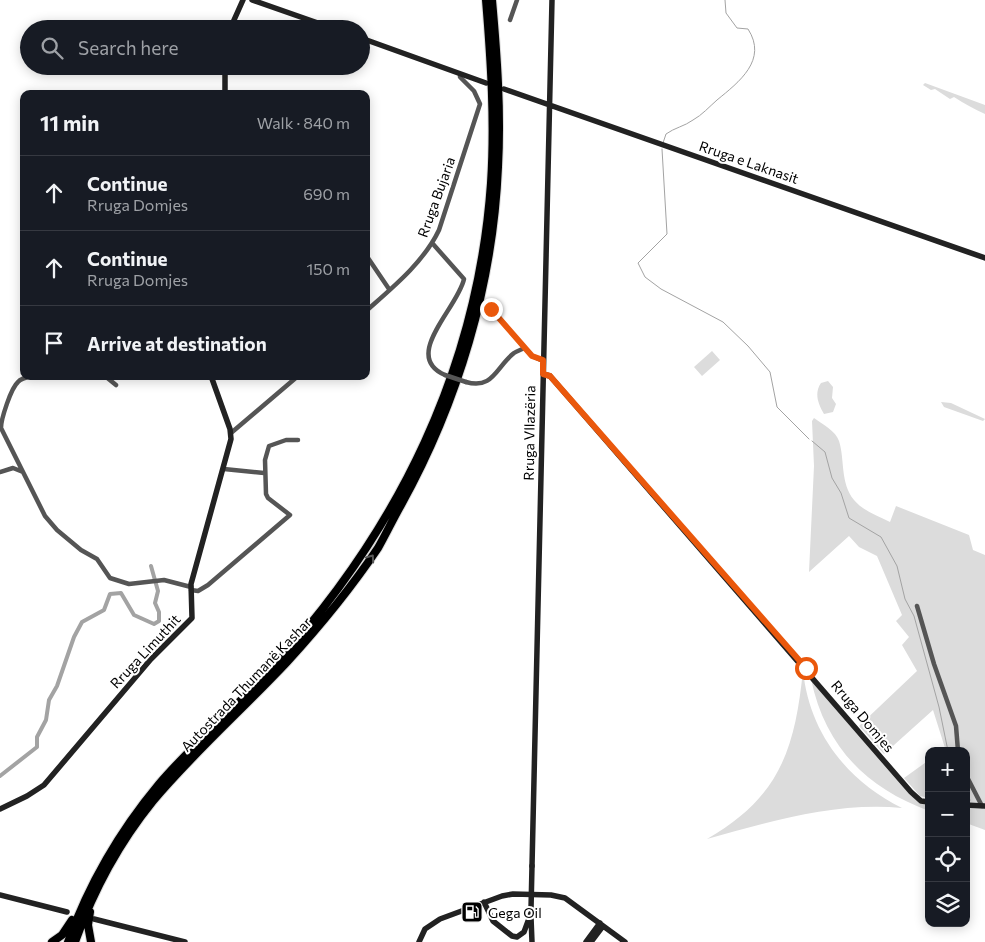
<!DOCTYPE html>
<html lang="en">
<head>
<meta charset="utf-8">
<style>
  :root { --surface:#171b24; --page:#20242c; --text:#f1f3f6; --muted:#9ea1a6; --line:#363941 }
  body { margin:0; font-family:Commissioner,sans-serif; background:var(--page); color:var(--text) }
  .controls { position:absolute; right:15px; bottom:15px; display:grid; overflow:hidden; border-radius:10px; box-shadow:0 2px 12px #0003 }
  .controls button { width:45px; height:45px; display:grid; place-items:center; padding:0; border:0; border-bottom:1px solid var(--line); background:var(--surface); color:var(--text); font:25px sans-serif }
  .stop { position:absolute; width:15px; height:15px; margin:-11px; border:4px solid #ea580c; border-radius:50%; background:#fff }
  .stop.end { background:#ea580c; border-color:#fff; box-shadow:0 1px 5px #0008 }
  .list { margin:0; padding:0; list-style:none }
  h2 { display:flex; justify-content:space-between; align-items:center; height:65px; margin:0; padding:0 20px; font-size:21px }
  h2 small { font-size:16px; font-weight:400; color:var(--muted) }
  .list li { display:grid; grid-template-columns:32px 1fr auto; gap:15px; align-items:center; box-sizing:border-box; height:75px; padding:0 20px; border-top:1px solid var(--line) }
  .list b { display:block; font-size:19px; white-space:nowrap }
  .list p { margin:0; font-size:16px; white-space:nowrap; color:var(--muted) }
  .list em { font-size:16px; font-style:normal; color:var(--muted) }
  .icon { flex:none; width:28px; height:28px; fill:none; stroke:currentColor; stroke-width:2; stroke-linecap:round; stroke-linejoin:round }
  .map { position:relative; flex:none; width:985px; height:942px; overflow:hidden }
  .search { position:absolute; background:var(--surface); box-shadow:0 2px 12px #0003; left:20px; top:20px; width:350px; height:55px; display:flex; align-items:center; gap:12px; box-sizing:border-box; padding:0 18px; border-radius:28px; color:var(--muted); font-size:19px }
  .panel { position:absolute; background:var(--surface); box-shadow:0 2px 12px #0003; left:20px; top:90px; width:350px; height:290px; border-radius:10px }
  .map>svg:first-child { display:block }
  .green { fill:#dcdcdc }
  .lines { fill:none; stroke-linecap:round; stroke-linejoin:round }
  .stream { stroke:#a3a3a3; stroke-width:1 }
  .canal { stroke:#a3a3a3; stroke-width:4 }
  .highway-casing { stroke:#dbdbdb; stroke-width:10 }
  .street { stroke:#555; stroke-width:4.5 }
  .secondary { stroke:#222; stroke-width:5.5 }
  .highway { stroke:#000; stroke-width:8 }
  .street-bridge { stroke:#555; stroke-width:4.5 }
  .secondary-bridge { stroke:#222; stroke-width:5.5 }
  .oneway { stroke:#595959 }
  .route { stroke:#ea580c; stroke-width:6 }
  .labels { text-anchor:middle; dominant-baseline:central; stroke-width:4; stroke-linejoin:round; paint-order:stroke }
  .street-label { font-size:14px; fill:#000; stroke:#fff }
  .poi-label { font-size:14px; fill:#000; stroke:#fff; text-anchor:start }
</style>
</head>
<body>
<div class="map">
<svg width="985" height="942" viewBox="0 0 985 942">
  <rect width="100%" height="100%" fill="#fff"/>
  <path class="green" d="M925 83 985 105V114C974 109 965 104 954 97L950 99 935 89 931 90 923 85Z
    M712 351 720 360 702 376 694 367Z
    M828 381 833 387 832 398 836 404 833 412 824 414C818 404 814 393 821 383Z
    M941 402 951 403 985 419 983 421 944 407Z
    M814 418C822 424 836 431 839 441 845 460 840 483 854 500 863 511 878 516 890 522L896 506 969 535 973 550 985 555V803L966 802V751H942L945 748 933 710 884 754 859 726 917 671 902 645 909 637 896 621 902 615 877 556 859 547 849 536 809 572 814 466 812 421Z
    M803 670C809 732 847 781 902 808 835 802 772 821 707 839 780 797 795 749 803 670Z
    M811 679 916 800 929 804V811C865 787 825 746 811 679Z
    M929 760V798L920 796 904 778Z
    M966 806 985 808V830L966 823Z"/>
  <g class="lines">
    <path class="stream" d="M663 143 666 134C674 128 685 126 693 120 702 115 709 107 717 100 739 82 768 60 748 29L737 28 726 13 725 0
      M662 149 667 234 638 263 645 277 661 289 723 322 748 346 770 372 777 407 809 439
      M812 441 825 452 832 478 841 493 849 518 881 537 897 566 905 599 914 616 939 707 948 751
      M966 792 970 800"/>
    <path class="canal" d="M0 776 37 747V737L46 720 49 700 57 686 74 637 82 622 104 610 110 594 121 593 134 615 154 624 159 621V612L155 603 158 591 151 566"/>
    <g class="highway-casing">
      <path id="highway" d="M90 912 88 925 91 942
        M52 942 62 935 72 920
        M68 942C89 884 119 832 159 784 195 742 238 706 275 665 399 529 478 368 491 183 495 122 491 61 486 0
        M75 942C93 891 119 843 153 801 194 752 243 709 287 662 320 626 351 588 378 548 386 534 393 519 401 505 458 402 493 285 498 167 501 111 497 56 492 0"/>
    </g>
    <path class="street" d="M510 20 517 0
      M225 93 237 94
      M433 244 464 279C458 308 401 356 445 375
      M366 255 389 289
      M491 309 532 356 543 361
      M366 311C392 288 424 262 439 230L480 104 474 91 460 77V74
      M33 376C28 377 21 378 18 382 11 388 1 419 1 428L45 516 57 530 81 550 97 559 110 578 129 584 164 580 191 587
      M105 376 116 385
      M466 382C493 390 496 367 514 353 517 351 521 350 524 348
      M231 433 298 376
      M224 469 264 473
      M0 472 13 468 23 472
      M191 590 198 591 208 585 290 515 268 498 266 494 265 460 269 446 286 440H298
      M917 606 934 664 956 726 958 751
      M966 775 982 806"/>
    <path class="secondary" d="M252 0 335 29
      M230 29 243 0
      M361 38 486 83
      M504 89 985 258
      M225 94V66
      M543 374 550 376 911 792 921 801 929 802
      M966 805 985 806
      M0 809 27 796 44 785 151 659 192 618 191 584 231 439 230 429 211 376
      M532 866 552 0
      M0 895 67 912
      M484 902 493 921 512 936 517 937 524 932 531 913
      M531 917 532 942
      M94 919 185 942
      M419 942 425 929 440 919 502 896 513 894 551 895 565 898 625 942
      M586 942 600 923
      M591 942 603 926"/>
    <use href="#highway" class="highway"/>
    <path class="street-bridge" d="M445 375 466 382"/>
    <path class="secondary-bridge" d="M531 909 532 866"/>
  </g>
  <defs><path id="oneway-chevron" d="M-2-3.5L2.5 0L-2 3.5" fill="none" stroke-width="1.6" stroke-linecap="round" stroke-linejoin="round" transform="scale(1.25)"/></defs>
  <use class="oneway" href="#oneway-chevron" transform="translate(371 558) rotate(-55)"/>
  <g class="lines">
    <path class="route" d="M491 309 532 356 543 360V374L550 376 806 668"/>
  </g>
  <defs>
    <g id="fuel-square" transform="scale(1.125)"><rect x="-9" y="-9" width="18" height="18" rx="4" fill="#000" stroke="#fff"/><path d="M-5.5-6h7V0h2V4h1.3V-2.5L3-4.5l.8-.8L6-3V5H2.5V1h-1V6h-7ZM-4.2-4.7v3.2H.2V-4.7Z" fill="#fff"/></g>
  </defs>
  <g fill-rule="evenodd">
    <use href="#fuel-square" x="472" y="912"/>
  </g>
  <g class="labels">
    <g class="street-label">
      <text transform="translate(749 162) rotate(19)">Rruga e Laknasit</text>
      <text transform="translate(436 197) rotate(-70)">Rruga Bujaria</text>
      <text transform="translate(529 433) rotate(-89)">Rruga Vllazëria</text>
      <text transform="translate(145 651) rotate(-47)">Rruga Limuthit</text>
      <text transform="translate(246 684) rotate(-46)">Autostrada Thumanë Kashar</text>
      <text transform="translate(863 716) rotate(50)">Rruga Domjes</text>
    </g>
    <g class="poi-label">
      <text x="488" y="912">Gega Oil</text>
    </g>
  </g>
</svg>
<div class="controls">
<button>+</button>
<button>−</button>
<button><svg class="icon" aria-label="locate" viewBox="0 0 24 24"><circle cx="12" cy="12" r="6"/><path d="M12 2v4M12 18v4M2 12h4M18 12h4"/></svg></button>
<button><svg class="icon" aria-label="layers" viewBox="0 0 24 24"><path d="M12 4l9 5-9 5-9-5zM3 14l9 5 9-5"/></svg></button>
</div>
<div class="stop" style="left:806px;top:668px"></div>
<div class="stop end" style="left:491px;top:309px"></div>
<div class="search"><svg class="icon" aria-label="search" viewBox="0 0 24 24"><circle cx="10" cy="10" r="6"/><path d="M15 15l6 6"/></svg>Search here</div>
<section class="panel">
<h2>11 min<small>Walk · 840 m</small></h2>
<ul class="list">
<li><svg class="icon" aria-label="ahead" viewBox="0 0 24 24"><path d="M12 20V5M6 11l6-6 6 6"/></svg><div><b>Continue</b><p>Rruga Domjes</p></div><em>690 m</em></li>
<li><svg class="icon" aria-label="ahead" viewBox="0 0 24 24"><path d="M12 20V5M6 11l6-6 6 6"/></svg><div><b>Continue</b><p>Rruga Domjes</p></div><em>150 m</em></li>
<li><svg class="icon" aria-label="arrive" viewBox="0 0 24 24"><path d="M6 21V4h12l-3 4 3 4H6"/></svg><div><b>Arrive at destination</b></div></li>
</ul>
</section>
</div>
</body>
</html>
